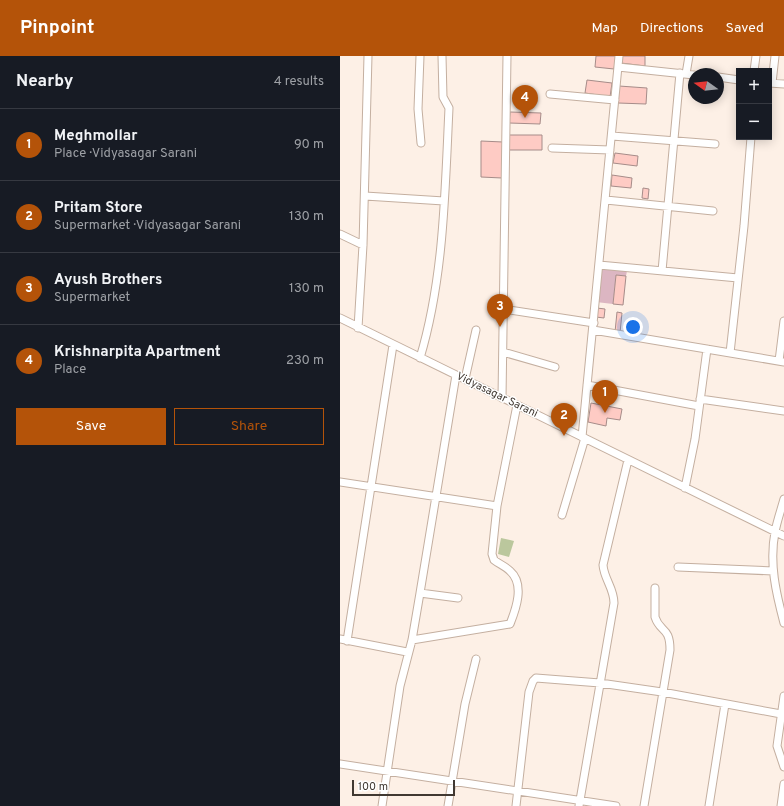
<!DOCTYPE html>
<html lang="en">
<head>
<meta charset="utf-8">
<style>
  :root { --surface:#171b24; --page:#20242c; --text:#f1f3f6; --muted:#9ea1a6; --line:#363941; --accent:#b45309 }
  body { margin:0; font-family:Overpass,sans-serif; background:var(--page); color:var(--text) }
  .controls { position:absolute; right:12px; top:12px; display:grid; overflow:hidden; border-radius:0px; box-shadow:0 2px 10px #0003 }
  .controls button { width:36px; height:36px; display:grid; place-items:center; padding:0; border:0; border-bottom:1px solid var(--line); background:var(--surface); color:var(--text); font:20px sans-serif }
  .compass { position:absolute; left:348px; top:12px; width:36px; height:36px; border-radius:50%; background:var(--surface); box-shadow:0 2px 10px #0003; rotate:285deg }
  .scale { position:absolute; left:12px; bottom:10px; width:103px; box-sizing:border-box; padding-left:4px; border:2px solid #413932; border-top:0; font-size:11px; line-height:14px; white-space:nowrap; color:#413932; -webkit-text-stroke:3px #fff; paint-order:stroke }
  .you { position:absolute; left:293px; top:271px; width:14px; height:14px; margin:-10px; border:3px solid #fff; border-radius:50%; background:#1a73e8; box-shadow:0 0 0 6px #1a73e833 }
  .badge { display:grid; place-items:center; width:26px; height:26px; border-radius:50%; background:var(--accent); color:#fff; font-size:13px; font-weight:700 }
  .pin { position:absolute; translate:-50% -33px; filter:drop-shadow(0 1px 2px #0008) }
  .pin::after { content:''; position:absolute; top:21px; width:14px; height:12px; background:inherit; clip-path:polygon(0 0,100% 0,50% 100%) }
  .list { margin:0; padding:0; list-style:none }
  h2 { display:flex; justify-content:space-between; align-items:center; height:52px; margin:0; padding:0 16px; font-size:17px }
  h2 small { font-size:13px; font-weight:400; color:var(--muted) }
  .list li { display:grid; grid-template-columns:26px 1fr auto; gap:12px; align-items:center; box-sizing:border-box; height:72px; padding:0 16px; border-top:1px solid var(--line) }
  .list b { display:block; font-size:15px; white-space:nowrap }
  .list p { margin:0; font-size:13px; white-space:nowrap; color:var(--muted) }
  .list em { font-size:13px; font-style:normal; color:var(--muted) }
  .actions { display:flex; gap:8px; padding:12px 16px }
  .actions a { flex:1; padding:9px 0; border:1px solid var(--accent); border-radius:0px; text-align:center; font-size:14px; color:var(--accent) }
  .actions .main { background:var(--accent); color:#fff }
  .map { position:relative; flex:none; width:444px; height:750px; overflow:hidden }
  header { display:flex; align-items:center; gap:24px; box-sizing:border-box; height:56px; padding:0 20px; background:var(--accent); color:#fff }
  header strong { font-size:19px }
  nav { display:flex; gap:22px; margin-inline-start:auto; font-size:14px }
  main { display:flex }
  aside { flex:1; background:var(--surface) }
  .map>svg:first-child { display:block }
  .green { fill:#dcb6c2 }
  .water { fill:#bbc79d }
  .building { fill:#fecbc4; stroke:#a68c89 }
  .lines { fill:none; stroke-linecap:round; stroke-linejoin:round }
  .minor-casing { stroke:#c4afa0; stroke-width:9 }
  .minor { stroke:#fff; stroke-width:7 }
  .labels { text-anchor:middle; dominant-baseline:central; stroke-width:3; stroke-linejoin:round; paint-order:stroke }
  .street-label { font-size:11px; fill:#413932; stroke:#fff }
</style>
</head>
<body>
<header>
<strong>Pinpoint</strong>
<nav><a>Map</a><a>Directions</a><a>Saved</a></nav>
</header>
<main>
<aside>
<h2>Nearby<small>4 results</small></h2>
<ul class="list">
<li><span class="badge">1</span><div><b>Meghmollar</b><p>Place · Vidyasagar Sarani</p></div><em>90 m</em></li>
<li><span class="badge">2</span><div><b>Pritam Store</b><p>Supermarket · Vidyasagar Sarani</p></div><em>130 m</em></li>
<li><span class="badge">3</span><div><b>Ayush Brothers</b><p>Supermarket</p></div><em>130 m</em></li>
<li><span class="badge">4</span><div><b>Krishnarpita Apartment</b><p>Place</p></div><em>230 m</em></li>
</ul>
<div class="actions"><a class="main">Save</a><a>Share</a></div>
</aside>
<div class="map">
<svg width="444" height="750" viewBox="0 0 444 750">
  <rect width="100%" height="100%" fill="#fdf0e6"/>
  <path class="green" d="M262 212 287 215 286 220 276 219 273 248 256 246 259 215Z"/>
  <path class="water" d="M161 482 174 485 169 501 158 498Z"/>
  <path class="building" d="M256 0H276L274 13 255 11Z
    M282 0H305V10L281 7Z
    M247 24 272 27 270 41 245 37Z
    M279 30 307 32 306 48 278 47Z
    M170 56 201 57 200 68 169 67Z
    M169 79H202V94H169Z
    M141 85 163 86 162 122 141 121Z
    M275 97 298 100 297 110 273 107Z
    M272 119 292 122 291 132 271 130Z
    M303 132 309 133 308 143 302 142Z
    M276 219 286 220 283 249 273 248Z
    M257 252 265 253 264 262 256 261Z
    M277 256 282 257 280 277 275 276Z
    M251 347 282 353 280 364 267 362 266 370 248 366Z"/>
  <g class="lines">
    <g class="minor-casing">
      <path id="minor" d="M80 0 78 53 81 87
        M278 11 354 19
        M414 15 416 0
        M346 18 349 0
        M378 21 399 24
        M429 27 444 28
        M432 27 435 0
        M210 38 275 44
        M272 80 375 88
        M212 92 270 94
        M25 140 104 145
        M266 144 373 155
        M0 178 23 189
        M259 209 398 222
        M322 215 340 17
        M163 253 254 267
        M0 262 444 480
        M18 272 23 189 28 0
        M253 274 444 306
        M163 296 215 311
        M390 297 404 170 411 81
        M80 302C104 222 105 135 109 52L103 41 102 0
        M439 305 444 265
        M125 323 136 274
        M247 329 359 350
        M162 342 167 0
        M360 343 444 355
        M242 381 279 0
        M0 426 157 450
        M345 432 355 383 367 293
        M444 443C441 454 437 465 435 476 429 507 436 537 444 567
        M222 459 245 382
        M338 511 433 515
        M80 537 118 542
        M0 583 67 596
        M72 584 170 568C176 553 185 528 170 515 165 510 159 508 154 504L152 498 157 450 177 349
        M7 585 53 289
        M444 640 437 690 444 711
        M0 708 276 750
        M42 750 60 630 72 584 80 537 116 319
        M108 750 125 648 136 603
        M176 750 189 636 193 625 196 622 260 627 322 636 441 658
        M239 750 274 547C274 532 264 523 263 509L288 404
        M304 750 330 594C330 570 320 577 315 561V532
        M369 750 385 648
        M441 750 444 728"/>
    </g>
    <use href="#minor" class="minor"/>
  </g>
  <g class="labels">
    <g class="street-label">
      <text transform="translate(157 339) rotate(26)">Vidyasagar Sarani</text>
    </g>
  </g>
</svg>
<div class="controls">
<button>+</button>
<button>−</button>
</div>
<svg class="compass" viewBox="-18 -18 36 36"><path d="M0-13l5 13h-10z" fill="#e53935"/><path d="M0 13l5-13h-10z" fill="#9ea1a6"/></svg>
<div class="scale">100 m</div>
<div class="you"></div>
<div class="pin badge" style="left:265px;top:357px">1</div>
<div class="pin badge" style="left:224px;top:380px">2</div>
<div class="pin badge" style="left:160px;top:271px">3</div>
<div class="pin badge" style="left:185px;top:62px">4</div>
</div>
</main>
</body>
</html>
